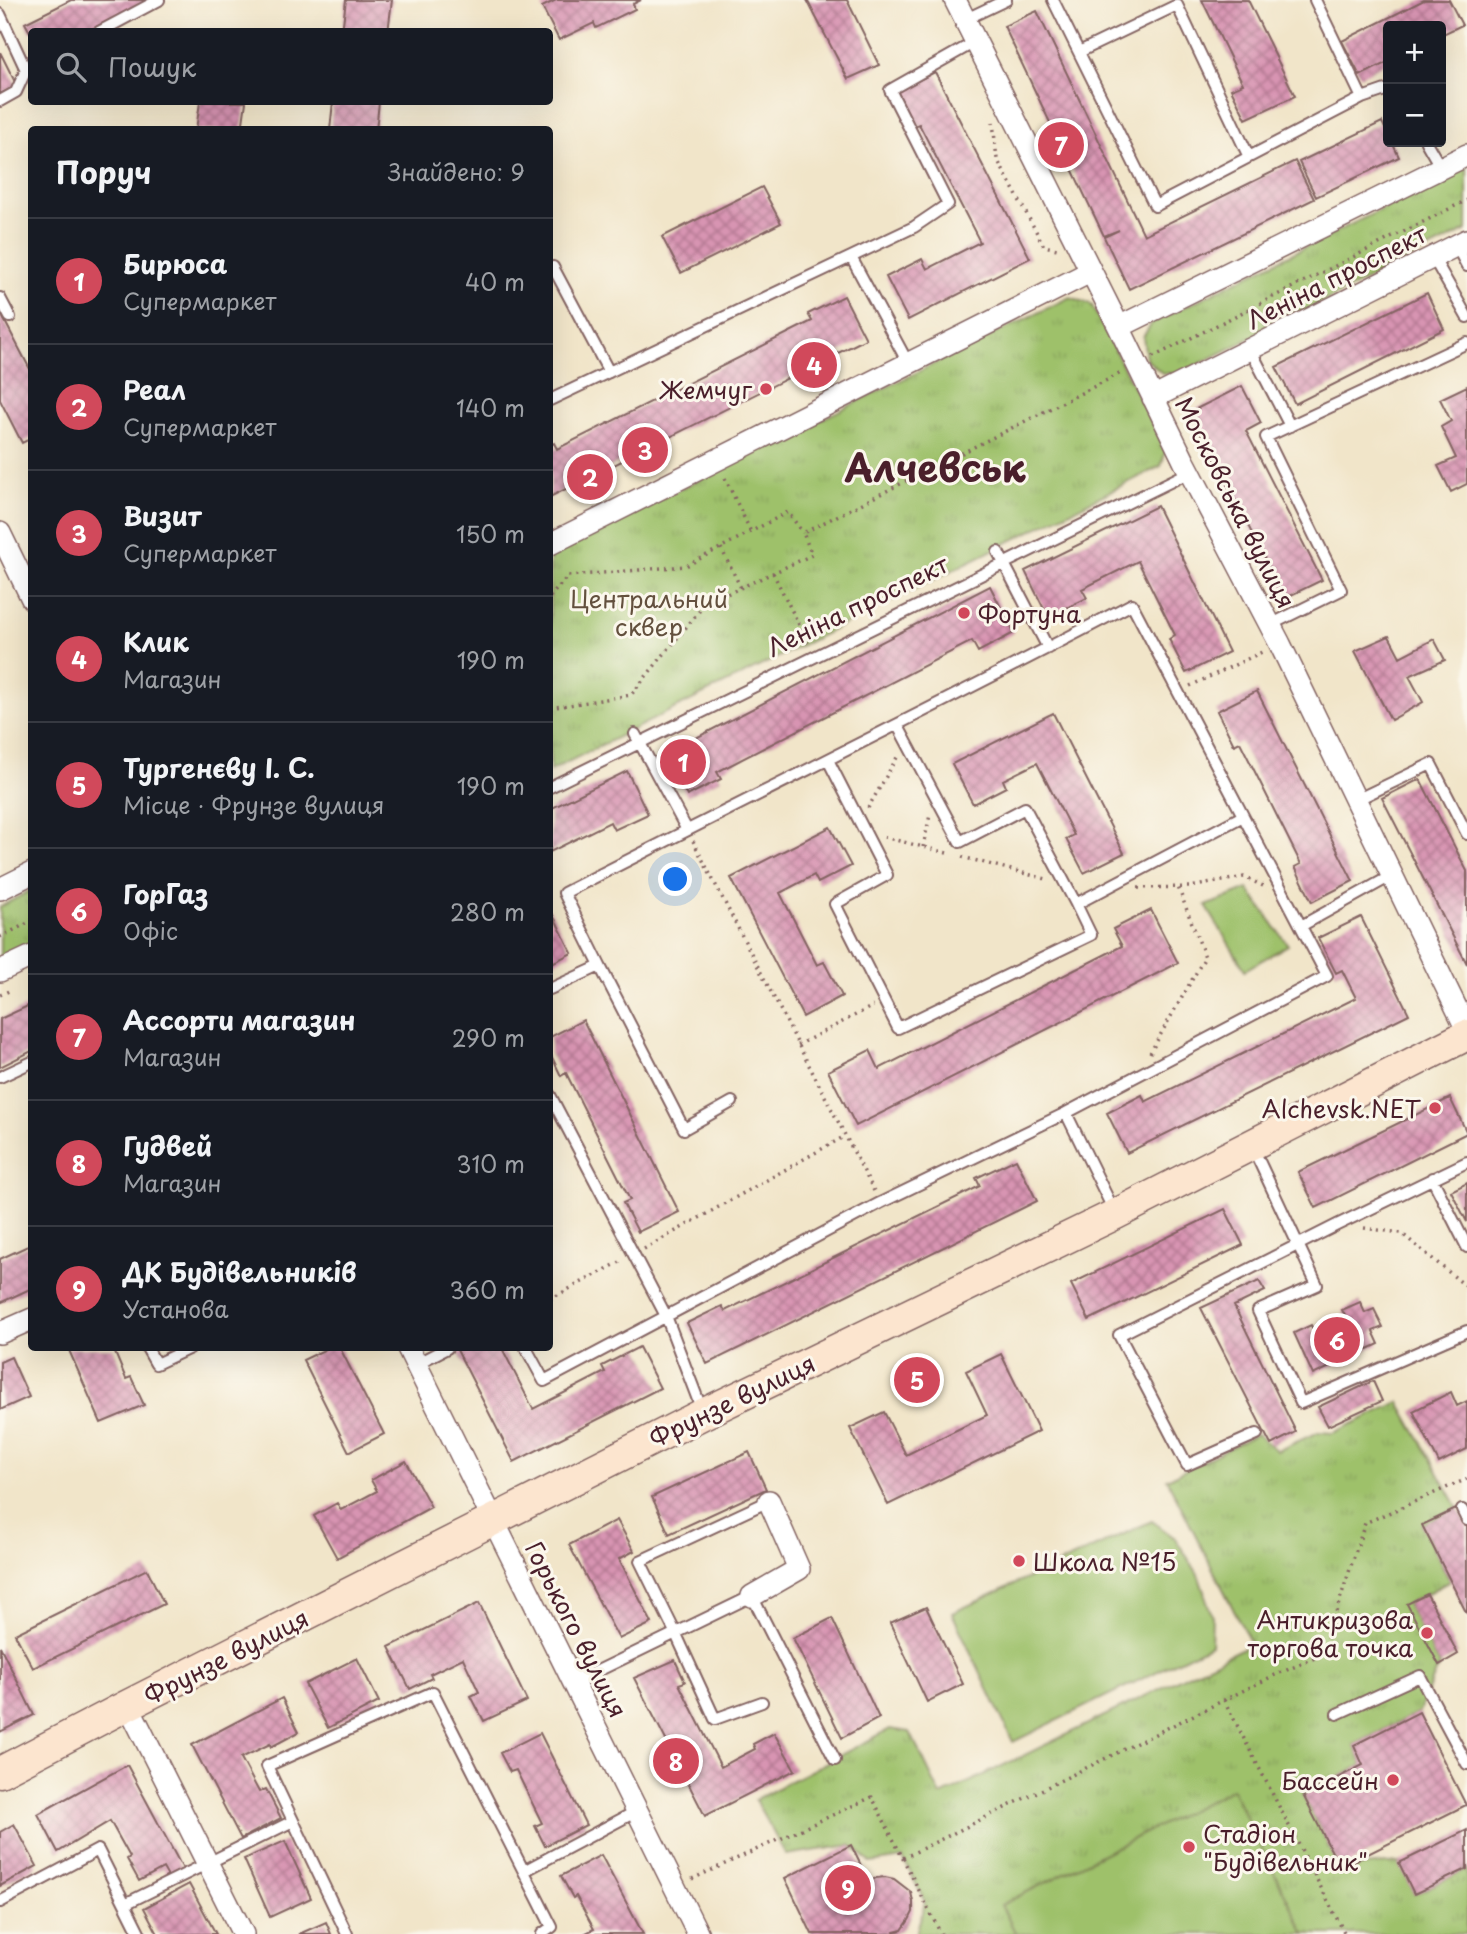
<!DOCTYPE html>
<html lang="uk">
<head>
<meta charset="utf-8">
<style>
  :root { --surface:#171b24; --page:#242831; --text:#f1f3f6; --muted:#9ea1a6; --line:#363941; --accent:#d1495b }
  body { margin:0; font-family:"Playpen Sans",sans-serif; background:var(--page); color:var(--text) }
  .controls { position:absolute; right:21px; top:21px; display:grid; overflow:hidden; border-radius:7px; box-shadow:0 7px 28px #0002 }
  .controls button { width:63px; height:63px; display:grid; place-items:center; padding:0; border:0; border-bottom:2px solid var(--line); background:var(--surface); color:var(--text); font:35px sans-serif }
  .you { position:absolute; left:676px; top:880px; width:24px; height:24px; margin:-18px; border:5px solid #fff; border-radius:50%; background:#1a73e8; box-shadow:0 0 0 10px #1a73e833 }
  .badge { display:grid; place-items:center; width:46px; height:46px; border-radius:50%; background:var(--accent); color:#fff; font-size:23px; font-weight:700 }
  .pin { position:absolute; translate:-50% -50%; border:4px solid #fff; box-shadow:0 2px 7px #0006 }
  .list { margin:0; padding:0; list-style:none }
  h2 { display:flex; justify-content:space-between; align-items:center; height:91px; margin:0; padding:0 28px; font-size:30px }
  h2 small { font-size:23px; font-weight:400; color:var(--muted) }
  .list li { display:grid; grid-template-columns:46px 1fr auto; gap:21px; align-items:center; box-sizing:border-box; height:126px; padding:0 28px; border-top:2px solid var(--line) }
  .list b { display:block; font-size:26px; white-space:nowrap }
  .list p { margin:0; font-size:23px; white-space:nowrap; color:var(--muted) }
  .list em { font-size:23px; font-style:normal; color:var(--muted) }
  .icon { flex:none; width:38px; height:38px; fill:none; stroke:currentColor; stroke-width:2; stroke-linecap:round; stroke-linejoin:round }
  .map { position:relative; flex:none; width:1467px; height:1934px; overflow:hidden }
  .search { position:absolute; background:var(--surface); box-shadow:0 7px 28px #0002; left:28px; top:28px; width:525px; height:77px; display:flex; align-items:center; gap:18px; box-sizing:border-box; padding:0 24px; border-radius:7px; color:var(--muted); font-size:26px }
  .panel { position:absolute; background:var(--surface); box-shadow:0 7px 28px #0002; left:28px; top:126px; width:525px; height:1225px; border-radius:7px }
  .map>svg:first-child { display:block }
  .park { fill:url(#park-tufts); stroke:#74704b; stroke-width:2 }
  .garden { fill:#9ec16b; stroke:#74704b; stroke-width:2 }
  .building { fill:url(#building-cross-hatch) }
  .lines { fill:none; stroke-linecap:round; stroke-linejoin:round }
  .lane-casing { stroke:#846462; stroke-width:14 }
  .street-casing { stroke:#846462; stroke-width:24 }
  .secondary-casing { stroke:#846462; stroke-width:33 }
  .path { stroke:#846462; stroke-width:3.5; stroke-dasharray:2 5; stroke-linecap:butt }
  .lane { stroke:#fff; stroke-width:10 }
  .street { stroke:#fff; stroke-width:21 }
  .secondary { stroke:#fce5cf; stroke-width:30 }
  .poi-dot { fill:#d1495b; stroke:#fbf7ec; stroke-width:2.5 }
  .labels { text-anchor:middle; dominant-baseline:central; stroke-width:6; stroke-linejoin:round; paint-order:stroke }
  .street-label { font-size:24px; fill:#4a1f2b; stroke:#fbf7ec }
  .poi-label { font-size:24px; fill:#4a1f2b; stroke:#fbf7ec; text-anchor:end }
  .park-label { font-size:24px; fill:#63503e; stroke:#fbf7ec }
  .town-label { font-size:38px; font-weight:bold; fill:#4a1f2b; stroke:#fbf7ec }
</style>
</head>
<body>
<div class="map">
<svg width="1467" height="1934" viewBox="0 0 1467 1934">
  <defs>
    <pattern id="park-tufts" width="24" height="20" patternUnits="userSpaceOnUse" patternTransform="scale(1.75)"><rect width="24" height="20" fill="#9ec16b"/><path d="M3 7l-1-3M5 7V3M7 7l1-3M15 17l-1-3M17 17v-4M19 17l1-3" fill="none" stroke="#8aa55d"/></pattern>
    <pattern id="building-cross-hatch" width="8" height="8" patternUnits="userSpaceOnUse" patternTransform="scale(1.75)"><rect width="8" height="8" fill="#d894b2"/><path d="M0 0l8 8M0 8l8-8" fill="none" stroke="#b17891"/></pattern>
  </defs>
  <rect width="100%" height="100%" fill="#fbf7ec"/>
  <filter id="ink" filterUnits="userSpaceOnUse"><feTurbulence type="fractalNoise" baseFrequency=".0143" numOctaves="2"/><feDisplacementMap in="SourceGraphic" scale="14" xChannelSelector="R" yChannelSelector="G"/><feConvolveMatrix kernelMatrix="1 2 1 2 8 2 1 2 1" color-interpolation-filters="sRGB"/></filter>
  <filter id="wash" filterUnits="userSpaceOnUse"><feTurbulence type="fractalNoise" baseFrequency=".00686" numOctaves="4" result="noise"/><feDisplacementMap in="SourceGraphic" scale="28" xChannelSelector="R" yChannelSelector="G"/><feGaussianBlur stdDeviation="1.57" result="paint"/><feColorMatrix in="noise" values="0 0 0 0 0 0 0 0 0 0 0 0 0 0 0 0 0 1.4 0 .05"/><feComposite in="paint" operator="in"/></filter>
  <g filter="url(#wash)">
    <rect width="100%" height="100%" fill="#f1e5c9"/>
    <path class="park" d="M1467 167V230L1179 374 1162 373 1146 359 1143 337 1152 323Z
      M1070 297 1091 304 1166 450 1161 466 550 771V553Z
      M31 890V947L0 963V907Z
      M1399 1402 1458 1508 1422 1525 1450 1581 1407 1604 1439 1665 1419 1712 1354 1745 1363 1765 1303 1795 1340 1868 1399 1863 1415 1894 1467 1869V1934H916L925 1902 903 1858 871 1863 851 1845 786 1855 755 1800 890 1729 910 1732 941 1796 1251 1644 1167 1479 1257 1434 1277 1451 1318 1432 1333 1433Z"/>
    <path class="garden" d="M1248 889 1288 945 1245 970 1206 906Z
      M1152 1521 1175 1538 1198 1574 1212 1616 1211 1645 1013 1742 952 1613Z
      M1232 1789 1305 1934H1016L1001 1905Z"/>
    <g id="blocks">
      <path class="building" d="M71 0H150L86 32H30L25 23Z
        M346 0H392L388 32H342Z
        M556 0H641L633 4 635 9 596 28 594 23 559 40 542 7Z
        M807 0H847L879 65 848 79Z
        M1202 0H1248L1295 96 1246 119 1231 89 1243 84Z
        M1424 0H1449L1462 25 1441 35V26H1388V62L1360 76 1342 41Z
        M1037 11 1144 235 1295 161 1314 199 1129 289 1104 237 1119 230 1104 236 1004 26Z
        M0 52 17 86 0 94Z
        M935 72 1030 258 908 320 886 277 922 259 927 269 980 242 919 124 914 126 897 91Z
        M200 102H246L242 130H196Z
        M333 102H379L376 130H330Z
        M1382 122 1388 135V142H1392L1399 157 1316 197 1299 162Z
        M762 187 781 223 681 273 662 237Z
        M1427 293 1444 329 1295 404 1276 367Z
        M844 296 866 339 550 497V445L554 443 557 449 812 321 808 314Z
        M0 312 32 373V438L22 443 0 400Z
        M1242 386 1261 423 1246 431 1322 580 1285 598 1190 412Z
        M1467 386V484L1451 492 1438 466 1456 458 1441 427 1451 421 1440 399Z
        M1157 506 1229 652 1186 673 1169 639 1175 635 1138 561 1082 589 1087 598 1048 617 1025 571Z
        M990 586 1014 633 978 652 972 641 717 772 721 779 687 796 665 754Z
        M1389 636 1400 657 1434 639 1445 660 1409 676 1423 702 1391 720 1355 651Z
        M1257 691 1353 881 1312 902 1295 867 1301 864 1240 742 1234 745 1217 711Z
        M1053 713 1124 853 1084 873 1066 839 1074 835 1037 763 1003 780 1006 787 973 804 952 764Z
        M627 771 648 814 614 830 610 822 550 852V809Z
        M1420 779 1467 871V964L1382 798Z
        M830 827 851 866 818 883 814 875 780 893 817 965 824 962 842 996 803 1017 731 878Z
        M550 909 572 953 550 964Z
        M1151 910 1178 963 856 1126 828 1071 870 1050 879 1069 1122 946 1113 929Z
        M1361 917 1409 1014 1127 1153 1107 1113 1142 1095 1145 1102 1356 998 1342 970 1336 973 1318 938Z
        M32 1004V1051L0 1067V1019Z
        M583 1020 679 1212 638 1232 623 1203 630 1200 566 1073 561 1076 550 1053V1037Z
        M1450 1098 1467 1133 1316 1208 1298 1172Z
        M1016 1159 1037 1201 707 1364 687 1323 722 1306 725 1311 980 1186 976 1178Z
        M1467 1183V1222L1451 1191Z
        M1225 1209 1243 1245 1089 1320 1071 1284Z
        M32 1244V1288L0 1303V1259Z
        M1259 1281 1265 1291 1234 1306 1296 1432 1271 1445 1201 1308Z
        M1360 1302 1365 1313 1374 1309 1383 1327 1373 1331 1379 1344 1313 1375 1294 1333 1311 1325 1316 1336 1348 1321 1342 1310Z
        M639 1347 660 1388 514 1462 456 1348H502L533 1409 605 1372 602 1366Z
        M68 1348H113L126 1379 131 1377 144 1405 101 1423Z
        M328 1348H340L384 1434 349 1452 303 1360Z
        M1001 1354 1039 1431 888 1505 850 1428 884 1412 906 1455 987 1415 966 1371Z
        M11 1357 29 1397 0 1410V1362Z
        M1373 1381 1382 1401 1328 1426 1318 1407Z
        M1451 1392 1457 1406 1467 1401V1449L1439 1463 1413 1411Z
        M749 1452 766 1489 669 1534 652 1497Z
        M406 1461 431 1507 337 1558 314 1516 337 1503 341 1510 377 1491 371 1480Z
        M1458 1508 1467 1526V1614L1422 1525Z
        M617 1520 634 1551 619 1559 652 1623 619 1639 569 1545Z
        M147 1569 164 1604 33 1668 15 1634Z
        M1427 1594 1458 1654 1439 1665 1407 1604Z
        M479 1603 527 1701 484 1721 471 1696 479 1692 463 1658 430 1674 432 1678 410 1689 389 1647Z
        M926 1607 963 1684 927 1702 890 1623Z
        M832 1618 879 1718 842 1738 793 1638Z
        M0 1646 34 1715 0 1732Z
        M357 1658 379 1702 328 1728 305 1684Z
        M675 1660 685 1682 679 1684 721 1767 755 1749 753 1744 774 1733 795 1770 705 1816 634 1678Z
        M282 1698 299 1732 271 1747 270 1744 241 1758 259 1792 266 1789 281 1818 241 1839 192 1745Z
        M1419 1712 1466 1805 1340 1868 1303 1795 1363 1765 1354 1745Z
        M540 1733 586 1825 545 1846 535 1826 542 1823 516 1770 510 1772 500 1753Z
        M127 1765 183 1869 168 1877 163 1868 139 1881 127 1859 130 1857 110 1821 58 1852 38 1814Z
        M14 1824 37 1866 0 1886V1832Z
        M1467 1830V1869L1414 1894 1399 1863Z
        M285 1841 311 1898 270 1917 244 1859Z
        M851 1845 869 1882 876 1878 885 1877 894 1879 911 1892 913 1902V1912L909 1920 902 1930 894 1932 895 1934H812L785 1878Z
        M601 1855 643 1934H584L594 1929 576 1896 573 1898 561 1876Z
        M189 1884 216 1934H158L144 1908Z
        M326 1922 331 1934H299Z"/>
    </g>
  </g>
  <g filter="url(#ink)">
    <use href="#blocks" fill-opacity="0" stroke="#846462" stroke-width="2"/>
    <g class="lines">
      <g class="lane-casing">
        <path id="lane" d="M1053 0 1155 206 1362 98
          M1315 0 1362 98 1388 89
          M0 14 26 70 32 67
          M964 20 1006 0
          M99 32 159 0
          M1079 52 1177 5 1249 157
          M0 101 16 92 26 70
          M1426 142 1441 168
          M1456 245 1467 266
          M851 257 914 227 948 204 890 90 975 42
          M1433 257 1467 317
          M550 269 553 267 609 372
          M0 298 10 317
          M1250 349 1290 426
          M550 400 851 257 908 363
          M998 552 1048 648
          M1270 625 1341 590 1266 437 1467 343
          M898 726 960 842 1025 808 1076 904 1243 816
          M635 734 687 830
          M828 760 887 875 835 904 898 1028 1091 935 1076 904
          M550 787 1190 472
          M1356 800 1431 764 1467 834
          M1301 926 1391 876
          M600 966 684 1129 732 1102
          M0 1077 32 1062
          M550 1095 666 1316 703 1413
          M1066 1113 1114 1211
          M1252 1146 1317 1285 1258 1311 1301 1403 1467 1331
          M1432 1178 1467 1247
          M147 1348 156 1364 190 1348
          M526 1348 544 1381 880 1203 1066 1113 1327 976 1132 604C944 703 753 796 564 893L600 966 550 989
          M416 1364 447 1348
          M1257 1434 1187 1465 1119 1335 1337 1225 1467 1162
          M1462 1510 1467 1520
          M575 1682 752 1596 835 1760
          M762 1702 715 1719 675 1632 640 1561 769 1501
          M1337 1714 1420 1676 1467 1764
          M524 1871 637 1811
          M0 1902 98 1850 125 1904 293 1821
          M125 1904 140 1934
          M347 1934 267 1766 433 1692 552 1927 542 1934"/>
      </g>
      <g class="street-casing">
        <path id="street" d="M955 0 1119 327 1184 461 1280 644 1467 1030
          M1119 327 1467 155
          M1153 398 1467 240
          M0 533 32 599
          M550 544 1090 272
          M0 889 32 873
          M0 971 32 956
          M0 1333 32 1319
          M408 1348 698 1934
          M752 1596 799 1569 769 1501
          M128 1705 243 1934"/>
      </g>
      <g class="secondary-casing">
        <path id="secondary" d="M0 1772 128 1705 703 1414 1116 1214 1467 1035"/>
      </g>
      <path class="path" d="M993 122 997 159 1044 246 1057 249
        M1153 357 1467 200
        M725 478 751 532
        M721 548 741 588
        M773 573 808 643
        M550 597 568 576 686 566 788 512 803 533
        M1190 686 1262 652
        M550 708 631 695 705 604 812 555 803 533 1121 373
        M868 808 899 754
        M884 837 951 854
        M693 841 874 1191
        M923 847 930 815
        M962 857 1046 879
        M1138 888 1190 887 1244 877 1263 886
        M0 937 32 921
        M0 995 11 990
        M798 1045 873 1006
        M1150 1053 1205 957 1178 887
        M1364 1228 1401 1233 1467 1287
        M644 1249 845 1136
        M550 1299 622 1261
        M1224 1700 1345 1934
        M903 1858 1273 1676 1322 1655 1365 1523 1467 1479
        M692 1879 872 1797 941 1934"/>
      <use href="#lane" class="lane"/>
      <use href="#street" class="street"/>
      <use href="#secondary" class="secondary"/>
    </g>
  </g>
  <g class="poi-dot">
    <circle cx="766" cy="389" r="7"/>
    <circle cx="964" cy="613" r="7"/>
    <circle cx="1435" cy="1108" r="7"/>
    <circle cx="1019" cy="1561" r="7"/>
    <circle cx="1427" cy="1633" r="7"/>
    <circle cx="1393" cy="1780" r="7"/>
    <circle cx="1189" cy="1847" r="7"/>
  </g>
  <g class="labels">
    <g class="street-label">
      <text transform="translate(1336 276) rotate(-27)">Леніна проспект</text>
      <text transform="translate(1236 502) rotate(63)">Московська вулиця</text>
      <text transform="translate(857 605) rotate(-26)">Леніна проспект</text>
      <text transform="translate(732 1400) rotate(-26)">Фрунзе вулиця</text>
      <text transform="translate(577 1629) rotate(63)">Горького вулиця</text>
      <text transform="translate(226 1656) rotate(-27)">Фрунзе вулиця</text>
    </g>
    <g class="poi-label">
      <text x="752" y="389">Жемчуг</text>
      <text x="978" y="613" text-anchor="start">Фортуна</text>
      <text x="1421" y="1108">Alchevsk.NET</text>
      <text x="1033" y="1561" text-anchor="start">Школа №15</text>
      <text x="1413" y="1619">Антикризова<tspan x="1413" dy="28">торгова точка</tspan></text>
      <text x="1379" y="1780">Бассейн</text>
      <text x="1203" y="1833" text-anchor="start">Стадіон<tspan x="1203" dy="28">"Будівельник"</tspan></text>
    </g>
    <g class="park-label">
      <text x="649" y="598">Центральний<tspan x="649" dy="28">сквер</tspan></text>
    </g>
    <g class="town-label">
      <text x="935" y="466">Алчевськ</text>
    </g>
  </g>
</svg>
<div class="controls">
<button>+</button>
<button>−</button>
</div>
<div class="you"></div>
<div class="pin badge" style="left:683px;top:762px">1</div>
<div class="pin badge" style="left:590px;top:477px">2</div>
<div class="pin badge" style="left:645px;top:450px">3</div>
<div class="pin badge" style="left:814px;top:365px">4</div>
<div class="pin badge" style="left:917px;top:1380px">5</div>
<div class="pin badge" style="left:1337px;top:1340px">6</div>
<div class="pin badge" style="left:1061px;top:145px">7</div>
<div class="pin badge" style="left:676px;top:1761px">8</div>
<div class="pin badge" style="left:848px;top:1888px">9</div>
<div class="search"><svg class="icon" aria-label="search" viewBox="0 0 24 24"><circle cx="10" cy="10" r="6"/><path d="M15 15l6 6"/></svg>Пошук</div>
<section class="panel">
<h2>Поруч<small>Знайдено: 9</small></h2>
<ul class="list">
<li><span class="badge">1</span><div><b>Бирюса</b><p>Супермаркет</p></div><em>40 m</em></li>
<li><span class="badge">2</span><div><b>Реал</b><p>Супермаркет</p></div><em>140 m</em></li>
<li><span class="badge">3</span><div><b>Визит</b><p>Супермаркет</p></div><em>150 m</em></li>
<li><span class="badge">4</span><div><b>Клик</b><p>Магазин</p></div><em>190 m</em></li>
<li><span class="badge">5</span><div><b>Тургенєву І. С.</b><p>Місце · Фрунзе вулиця</p></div><em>190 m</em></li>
<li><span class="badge">6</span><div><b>ГорГаз</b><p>Офіс</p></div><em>280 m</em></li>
<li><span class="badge">7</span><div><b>Ассорти магазин</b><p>Магазин</p></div><em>290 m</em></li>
<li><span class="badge">8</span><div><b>Гудвей</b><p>Магазин</p></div><em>310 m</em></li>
<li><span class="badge">9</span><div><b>ДК Будівельників</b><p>Установа</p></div><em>360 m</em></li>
</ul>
</section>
</div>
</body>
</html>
